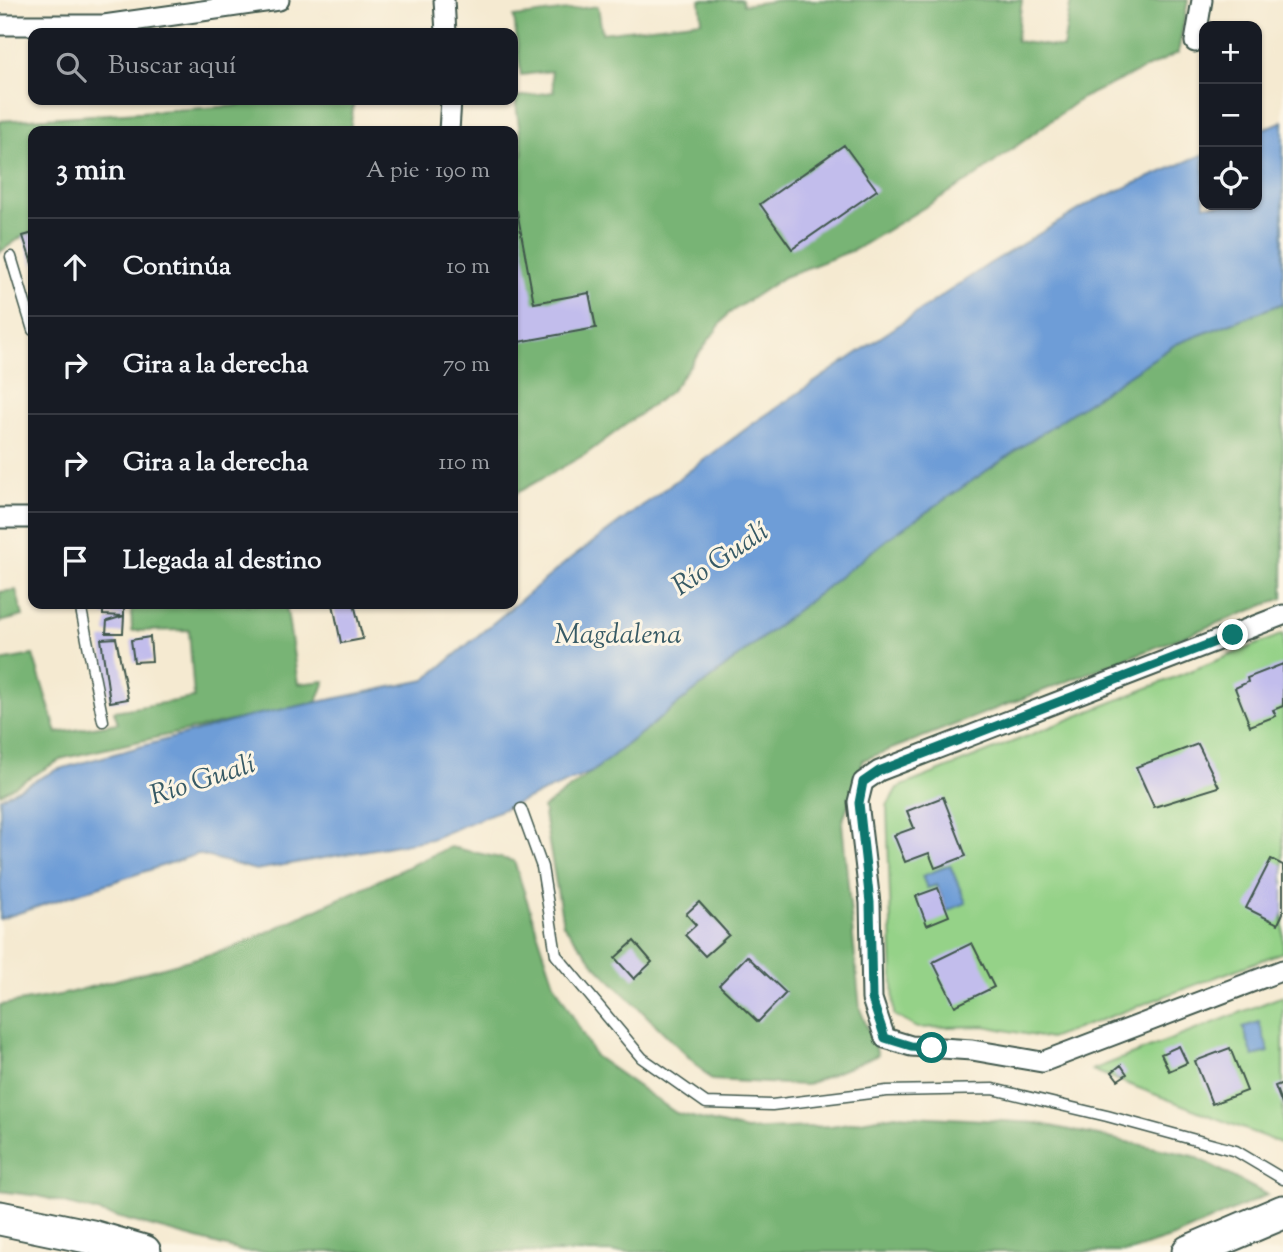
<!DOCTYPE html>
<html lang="es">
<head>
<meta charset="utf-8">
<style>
  :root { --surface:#171b24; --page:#20242c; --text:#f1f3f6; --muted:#9ea1a6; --line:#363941 }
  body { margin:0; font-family:"Sorts Mill Goudy",serif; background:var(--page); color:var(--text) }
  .controls { position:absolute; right:21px; top:21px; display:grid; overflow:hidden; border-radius:14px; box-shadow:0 2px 5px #0004 }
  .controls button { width:63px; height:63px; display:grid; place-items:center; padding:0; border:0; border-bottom:2px solid var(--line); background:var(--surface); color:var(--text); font:35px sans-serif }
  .stop { position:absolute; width:21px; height:21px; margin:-16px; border:5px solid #0f766e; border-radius:50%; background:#fff }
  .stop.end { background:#0f766e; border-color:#fff; box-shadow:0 2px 7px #0008 }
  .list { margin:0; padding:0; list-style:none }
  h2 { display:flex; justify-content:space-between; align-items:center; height:91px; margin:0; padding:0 28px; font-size:30px }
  h2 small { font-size:23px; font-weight:400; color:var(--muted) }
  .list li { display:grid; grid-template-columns:46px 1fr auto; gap:21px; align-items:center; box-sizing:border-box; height:98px; padding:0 28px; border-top:2px solid var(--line) }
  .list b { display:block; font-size:26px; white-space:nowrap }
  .list em { font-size:23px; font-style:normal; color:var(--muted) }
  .icon { flex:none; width:38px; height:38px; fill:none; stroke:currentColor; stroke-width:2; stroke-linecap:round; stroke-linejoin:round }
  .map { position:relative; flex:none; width:1283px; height:1252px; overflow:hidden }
  .search { position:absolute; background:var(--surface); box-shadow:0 2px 5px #0004; left:28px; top:28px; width:490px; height:77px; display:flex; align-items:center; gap:18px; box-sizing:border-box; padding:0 24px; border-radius:14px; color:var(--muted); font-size:26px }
  .panel { position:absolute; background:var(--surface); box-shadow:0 2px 5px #0004; left:28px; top:126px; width:490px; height:483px; border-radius:14px }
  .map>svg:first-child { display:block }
  .green { fill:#95d288; stroke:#5a885e; stroke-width:2 }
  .forest { fill:#78b474; stroke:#4c7854; stroke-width:2 }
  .water { fill:#6e9dd7; stroke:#466d86; stroke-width:2 }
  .building { fill:#c2bdec }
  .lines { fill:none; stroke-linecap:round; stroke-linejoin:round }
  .service-casing { stroke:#3f574c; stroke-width:13 }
  .minor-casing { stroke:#3f574c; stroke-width:23 }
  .trunk-casing { stroke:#3f574c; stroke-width:37 }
  .service { stroke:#fff; stroke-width:10 }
  .minor { stroke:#fff; stroke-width:19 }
  .trunk { stroke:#fff; stroke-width:33 }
  .route { stroke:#0f766e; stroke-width:9 }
  .labels { text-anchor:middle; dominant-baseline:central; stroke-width:6; stroke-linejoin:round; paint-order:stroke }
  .water-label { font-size:28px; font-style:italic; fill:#375a65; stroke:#fcf5e5 }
</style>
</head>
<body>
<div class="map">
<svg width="1283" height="1252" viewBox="0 0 1283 1252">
  <rect width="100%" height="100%" fill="#fcf5e5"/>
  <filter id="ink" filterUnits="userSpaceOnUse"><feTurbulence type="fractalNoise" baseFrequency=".0143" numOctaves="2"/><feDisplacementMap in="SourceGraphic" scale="14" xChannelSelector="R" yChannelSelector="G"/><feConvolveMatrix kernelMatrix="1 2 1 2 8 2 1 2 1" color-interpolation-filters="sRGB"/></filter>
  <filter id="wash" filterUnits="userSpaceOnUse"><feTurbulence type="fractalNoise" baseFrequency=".00686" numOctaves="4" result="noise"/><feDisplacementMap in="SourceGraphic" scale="28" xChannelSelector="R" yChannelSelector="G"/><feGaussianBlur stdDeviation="1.57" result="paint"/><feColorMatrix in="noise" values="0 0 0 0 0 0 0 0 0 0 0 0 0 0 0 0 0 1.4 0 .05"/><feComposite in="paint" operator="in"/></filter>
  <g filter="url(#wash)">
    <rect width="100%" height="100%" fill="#f5ead1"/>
    <path class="green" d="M1283 634V952L1050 1039 985 1026 917 1028 894 1015 887 806 897 788Z
      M1283 996V1144L1092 1070Z"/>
    <path class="forest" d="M700 0H742L743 5 780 0H1022L1016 41 1063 48 1071 0H1188L1178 53 1080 99 976 176 856 249 784 277 728 314 671 391 586 454 513 495V157L523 155 515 97 554 92 551 71 521 75 514 17 598 6 602 33 702 21Z
      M255 100H354L350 131H33V233L23 236 0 252V121L234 106Z
      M1283 303V598L863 760 842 823 860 1009 878 1055 806 1085 712 1080 597 967 563 924 543 808 592 772 890 537 1043 432 1176 344Z
      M16 590 23 616 0 622V592Z
      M131 604H286L298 684 325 681 317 702 64 758 0 794V661L33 655 57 733 118 723 114 711 194 698 189 630 132 631Z
      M450 847 514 861 554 983 595 1056 676 1113 745 1130 831 1126 896 1115 1036 1123 1194 1156 1267 1195 1176 1236 1127 1252H245L39 1196 0 1191V1005L65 994 233 948Z"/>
    <path class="water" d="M1283 121V303L1176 344 1043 432 890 537 592 772 431 839 256 870 198 854 0 919V798L56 770 255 715 425 680 565 563 754 423 989 264 1094 201 1204 154V205H1257V132Z
      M950 865 966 903 947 911 937 885 927 888 922 876Z
      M1259 1022 1269 1052 1253 1056 1243 1027Z"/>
    <g id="blocks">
      <path class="building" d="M844 145 877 190 792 249 760 204Z
        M513 211H517L534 303 589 293 596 328 513 343Z
        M33 233V267L23 236Z
        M103 604H124V616L123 633H106L107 621 124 616 103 615Z
        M333 604H354L363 639 341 643Z
        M150 637 152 661 134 662 131 640Z
        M116 638 128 699 110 702 101 639Z
        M1283 664V706L1273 710 1276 716 1250 726 1235 688 1248 682 1247 678Z
        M1198 744 1219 787 1154 807 1136 767Z
        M943 797 966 856 935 868 929 853 905 862 894 835 914 828 907 811Z
        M1271 859 1283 865V913L1278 924 1246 908Z
        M938 888 949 916 927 925 916 896Z
        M699 902 729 935 705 956 685 935 696 925 686 914Z
        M634 941 652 962 634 979 615 958Z
        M972 943 994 987 955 1006 933 962Z
        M747 956 786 993 758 1022 719 985Z
        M1179 1046 1187 1063 1169 1071 1161 1054Z
        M1230 1048 1247 1091 1212 1104 1195 1061Z
        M1121 1065 1127 1074 1118 1080 1112 1072Z
        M1283 1083V1107L1275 1086Z"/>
    </g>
  </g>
  <g filter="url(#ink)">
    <use href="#blocks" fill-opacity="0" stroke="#3f574c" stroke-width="2"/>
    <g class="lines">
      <g class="service-casing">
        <path id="service" d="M11 257 33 330
          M80 604 103 721
          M521 809 542 867 556 955 642 1058 706 1103 772 1105 887 1091 993 1089 1107 1116 1236 1151 1283 1179"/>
      </g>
      <g class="minor-casing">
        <path id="minor" d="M444 0 446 33
          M0 25H104L279 0
          M1195 42 1202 0
          M449 131 451 100
          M0 518H33
          M1283 615 879 771 863 782 858 802 870 903 872 999 885 1038 911 1046 972 1050 1042 1062 1283 970"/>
      </g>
      <g class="trunk-casing">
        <path id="trunk" d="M0 1218 92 1237 144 1252
          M1189 1252 1283 1212"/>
      </g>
      <use href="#service" class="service"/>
      <use href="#minor" class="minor"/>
      <use href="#trunk" class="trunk"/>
    </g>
  </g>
  <g class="lines" filter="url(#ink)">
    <path class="route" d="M932 1048 911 1046 885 1038 872 999 870 903 859 803 863 782 879 771 1233 635"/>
  </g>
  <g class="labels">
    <g class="water-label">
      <text transform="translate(721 560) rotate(-34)">Río Gualí</text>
      <text x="618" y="636">Magdalena</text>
      <text transform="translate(203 781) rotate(-18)">Río Gualí</text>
    </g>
  </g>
</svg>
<div class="controls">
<button>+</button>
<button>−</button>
<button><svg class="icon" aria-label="locate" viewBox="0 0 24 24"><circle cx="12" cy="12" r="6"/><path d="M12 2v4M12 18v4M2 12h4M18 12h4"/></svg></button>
</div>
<div class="stop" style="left:932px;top:1048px"></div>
<div class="stop end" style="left:1233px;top:635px"></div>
<div class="search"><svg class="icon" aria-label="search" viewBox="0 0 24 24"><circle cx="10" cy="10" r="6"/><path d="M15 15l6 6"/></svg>Buscar aquí</div>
<section class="panel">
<h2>3 min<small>A pie · 190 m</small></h2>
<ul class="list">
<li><svg class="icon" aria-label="ahead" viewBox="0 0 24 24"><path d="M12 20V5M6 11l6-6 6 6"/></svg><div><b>Continúa</b></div><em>10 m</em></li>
<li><svg class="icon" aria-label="right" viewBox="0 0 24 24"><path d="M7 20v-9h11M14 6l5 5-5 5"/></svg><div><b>Gira a la derecha</b></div><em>70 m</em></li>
<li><svg class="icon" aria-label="right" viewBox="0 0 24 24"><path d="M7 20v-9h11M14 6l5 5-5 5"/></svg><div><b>Gira a la derecha</b></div><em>110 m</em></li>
<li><svg class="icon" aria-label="arrive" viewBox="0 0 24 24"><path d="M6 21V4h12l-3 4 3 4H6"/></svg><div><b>Llegada al destino</b></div></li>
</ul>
</section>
</div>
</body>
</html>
